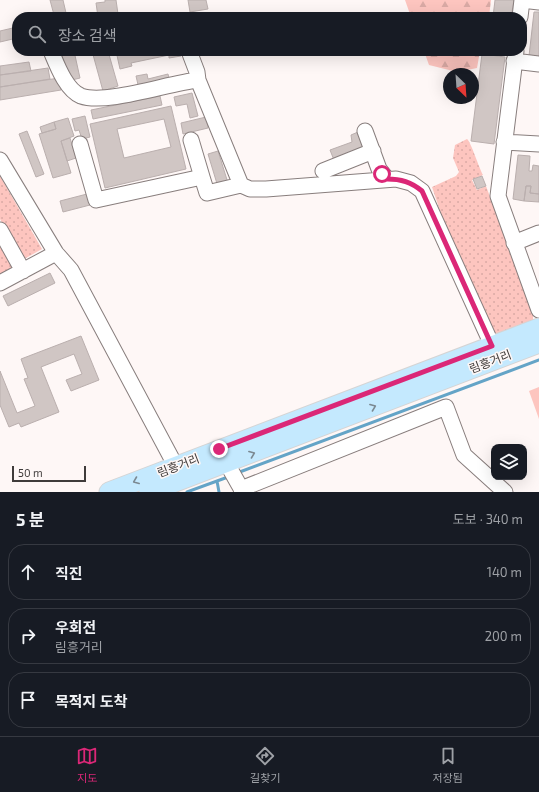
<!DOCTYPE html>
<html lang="ko">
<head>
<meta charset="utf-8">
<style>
  :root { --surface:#171b24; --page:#20242c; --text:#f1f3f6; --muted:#9ea1a6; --line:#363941; --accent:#db2777 }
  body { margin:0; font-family:"Exo 2","Noto Sans KR",sans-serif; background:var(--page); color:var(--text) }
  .controls { position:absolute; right:12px; bottom:12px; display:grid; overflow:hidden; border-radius:8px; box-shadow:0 4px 16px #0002 }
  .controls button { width:36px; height:36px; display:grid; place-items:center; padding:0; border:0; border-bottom:1px solid var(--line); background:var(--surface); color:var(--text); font:20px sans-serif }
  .compass { position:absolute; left:443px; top:68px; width:36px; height:36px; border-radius:50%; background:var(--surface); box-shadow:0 4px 16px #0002; rotate:155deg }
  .scale { position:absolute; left:12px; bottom:10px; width:74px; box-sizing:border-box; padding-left:4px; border:2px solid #3f3b3a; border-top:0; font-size:11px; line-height:14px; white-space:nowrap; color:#3f3b3a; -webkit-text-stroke:3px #fef7f6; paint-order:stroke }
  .stop { position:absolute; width:12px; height:12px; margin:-9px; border:3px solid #db2777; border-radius:50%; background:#fff }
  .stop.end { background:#db2777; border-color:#fff; box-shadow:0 1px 4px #0008 }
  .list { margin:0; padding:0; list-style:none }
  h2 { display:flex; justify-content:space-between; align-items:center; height:52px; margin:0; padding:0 16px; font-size:17px }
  h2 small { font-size:13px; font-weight:400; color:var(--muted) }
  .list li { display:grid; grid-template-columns:26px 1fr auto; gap:12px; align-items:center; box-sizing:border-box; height:56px; margin:0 8px 8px; padding:0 8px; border:1px solid var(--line); border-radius:16px }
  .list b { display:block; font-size:15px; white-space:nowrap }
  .list p { margin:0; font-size:13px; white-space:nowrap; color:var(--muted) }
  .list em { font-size:13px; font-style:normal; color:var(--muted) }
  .icon { flex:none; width:22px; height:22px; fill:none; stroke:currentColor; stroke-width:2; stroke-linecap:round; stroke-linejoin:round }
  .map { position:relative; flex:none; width:539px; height:492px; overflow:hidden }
  .search { position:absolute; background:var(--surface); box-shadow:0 4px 16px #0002; left:12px; right:12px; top:12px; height:44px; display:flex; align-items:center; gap:10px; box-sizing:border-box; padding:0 14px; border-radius:16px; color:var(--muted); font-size:15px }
  .sheet { height:244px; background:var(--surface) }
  nav { display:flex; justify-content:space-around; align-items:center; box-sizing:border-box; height:56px; border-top:1px solid var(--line); background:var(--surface); font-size:11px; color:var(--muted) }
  nav a { display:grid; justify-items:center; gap:2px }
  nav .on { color:var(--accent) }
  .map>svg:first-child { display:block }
  .grass { fill:url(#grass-dots) }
  .forest { fill:url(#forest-firs) }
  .green { fill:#fdc5bf }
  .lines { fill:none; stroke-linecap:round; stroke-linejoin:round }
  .stream { stroke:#64a4c7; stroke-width:3 }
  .building { fill:#d0c6c4; stroke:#baafae; fill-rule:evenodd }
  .minor-casing { stroke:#887e7d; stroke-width:17 }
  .major-casing { stroke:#d5d4d4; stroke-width:21 }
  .minor { stroke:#fff; stroke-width:15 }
  .major { stroke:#c4e9fe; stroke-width:19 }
  .oneway { stroke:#7b8992 }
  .route { stroke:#db2777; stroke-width:5 }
  .labels { text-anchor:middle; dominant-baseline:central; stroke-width:3; stroke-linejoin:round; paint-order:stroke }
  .street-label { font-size:12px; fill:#3f3b3a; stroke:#fef7f6 }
</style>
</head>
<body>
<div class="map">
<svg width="539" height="492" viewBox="0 0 539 492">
  <defs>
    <pattern id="grass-dots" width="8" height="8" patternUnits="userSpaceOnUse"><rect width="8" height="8" fill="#fdc5bf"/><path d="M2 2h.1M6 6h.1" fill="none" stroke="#daaaa5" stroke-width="1.8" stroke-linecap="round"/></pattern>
    <pattern id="forest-firs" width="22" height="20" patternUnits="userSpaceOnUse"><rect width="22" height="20" fill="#fdc5bf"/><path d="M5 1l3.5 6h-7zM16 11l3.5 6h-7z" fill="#daaaa5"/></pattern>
  </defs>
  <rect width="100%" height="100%" fill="#fef7f6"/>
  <path class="grass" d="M467 139C471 142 479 168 483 175L472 180 477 190 486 186 533 312V321L496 339 450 240 432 187 456 176 459 172 453 158 455 145Z
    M0 176 42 249 26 258 20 256 0 219Z
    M0 236 17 267 0 278Z"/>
  <path class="forest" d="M405 0H491L489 17H411Z
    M424 51H480L477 68 457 72 429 65Z"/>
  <path class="green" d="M539 387V419L529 391Z"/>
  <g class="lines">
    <path class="stream" d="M237 473 539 360
      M217 481 219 492
      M187 492 228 477"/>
  </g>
  <path class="building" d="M50 0H63L66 13 54 15Z
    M105 0H116L118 14 98 17 96 3 105 2Z
    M188 0H206L208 9 190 12Z
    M495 0H514L511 17H493Z
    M534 12H539V57L529 56Z
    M17 27V38L0 42V31Z
    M61 51H74L80 78 68 81Z
    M92 51H108L118 86 103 91Z
    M116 51H180L181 56 169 58V55L131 63 132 66 120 69Z
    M482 54 505 57 494 144 471 141Z
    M29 62 31 71 0 75V66Z
    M48 68 50 79 0 87V75Z
    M147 74 148 79 168 74 170 82 139 89 136 76Z
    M59 78 61 90 0 100V87Z
    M192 93 198 116 190 118 187 104 176 106 174 97Z
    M160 96 162 105 93 119 91 110Z
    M171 106 186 169 105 188 90 124ZM164 119 171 147 124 158 117 129Z
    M85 116 90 137 82 139 79 130 75 131 72 119Z
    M206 117 208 128 183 134 181 123Z
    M68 118 74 136 61 141 71 173 53 178 39 134 56 129 54 122Z
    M54 122 56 129 42 133 40 127Z
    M27 131 44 174 36 177 19 134Z
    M358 132 365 149 334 160 330 150 352 142 351 135Z
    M70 138 76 158 67 161 61 141Z
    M218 151 228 183 218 187 208 154Z
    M518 155 530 156 529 171H532L533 165 539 166V194L530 193 531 186H526L524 201 513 199Z
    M482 176 486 186 477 189 473 179Z
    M526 186H531L530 193 539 194V202L524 201Z
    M87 194 90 205 63 212 60 201Z
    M50 273 55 283 8 306 3 296Z
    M81 336 99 380 71 391 66 380 82 374 74 354 41 367 59 412 21 427 19 423 9 427 0 405V371L17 413 35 406 24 379 28 378 21 359Z"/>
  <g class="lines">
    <g class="minor-casing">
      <path id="minor" d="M522 0 539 2
        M520 17 522 0
        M51 51C57 65 66 90 81 96 106 105 169 83 198 80
        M189 51 197 72 198 80 241 185 250 189H266L396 179 411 183 422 191 497 356
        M516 51 498 196 539 310
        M514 61 539 64
        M365 131 379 169 387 179
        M191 140 202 177
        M504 142 539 144
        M80 144 96 200 202 177 207 193 241 185
        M0 160 56 253 71 270 181 476
        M323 171 373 151
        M0 230 23 271
        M514 243 539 233
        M0 283 56 253
        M221 453 243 492
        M241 489 446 407 464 455 505 492"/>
    </g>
    <g class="major-casing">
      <path id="major" d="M109 492 539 328
        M149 492 539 343"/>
    </g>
    <use href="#minor" class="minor"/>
    <use href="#major" class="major"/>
  </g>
  <defs><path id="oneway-chevron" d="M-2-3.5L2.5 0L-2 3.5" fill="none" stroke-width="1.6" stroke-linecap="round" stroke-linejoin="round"/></defs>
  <g class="oneway">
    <use href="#oneway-chevron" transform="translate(373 407) rotate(-21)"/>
    <use href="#oneway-chevron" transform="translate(252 454) rotate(-21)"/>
    <use href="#oneway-chevron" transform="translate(136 481) rotate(158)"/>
  </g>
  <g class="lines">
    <path class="route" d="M219 449 492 346 422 191C411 182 401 179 387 179L382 174"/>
  </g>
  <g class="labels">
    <g class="street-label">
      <text transform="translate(490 361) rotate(-21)">림흥거리</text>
      <text transform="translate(178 465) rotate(-21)">림흥거리</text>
    </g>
  </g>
</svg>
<div class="controls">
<button><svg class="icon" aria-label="layers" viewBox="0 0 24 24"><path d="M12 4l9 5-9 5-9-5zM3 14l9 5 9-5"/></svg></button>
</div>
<svg class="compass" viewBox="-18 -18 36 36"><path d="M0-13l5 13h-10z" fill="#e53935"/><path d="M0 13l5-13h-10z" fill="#9ea1a6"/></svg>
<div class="scale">50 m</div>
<div class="stop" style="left:382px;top:174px"></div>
<div class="stop end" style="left:219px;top:449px"></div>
<div class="search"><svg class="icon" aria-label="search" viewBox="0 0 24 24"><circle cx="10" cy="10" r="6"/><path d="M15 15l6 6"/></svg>장소 검색</div>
</div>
<section class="sheet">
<h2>5 분<small>도보 · 340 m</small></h2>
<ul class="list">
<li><svg class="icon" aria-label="ahead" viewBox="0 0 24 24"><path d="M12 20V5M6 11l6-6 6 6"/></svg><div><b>직진</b></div><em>140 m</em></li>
<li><svg class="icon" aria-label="right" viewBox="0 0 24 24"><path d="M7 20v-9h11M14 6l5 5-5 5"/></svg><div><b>우회전</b><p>림흥거리</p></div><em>200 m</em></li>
<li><svg class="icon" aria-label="arrive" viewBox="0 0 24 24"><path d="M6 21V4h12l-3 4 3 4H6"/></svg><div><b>목적지 도착</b></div></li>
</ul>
</section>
<nav>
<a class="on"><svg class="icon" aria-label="map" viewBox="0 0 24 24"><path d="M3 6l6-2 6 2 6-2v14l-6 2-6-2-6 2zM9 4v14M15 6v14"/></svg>지도</a>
<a><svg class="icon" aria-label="directions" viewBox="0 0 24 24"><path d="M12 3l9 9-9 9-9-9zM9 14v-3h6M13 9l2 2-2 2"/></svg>길찾기</a>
<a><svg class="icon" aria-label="saved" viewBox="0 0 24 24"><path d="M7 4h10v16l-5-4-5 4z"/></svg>저장됨</a>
</nav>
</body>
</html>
